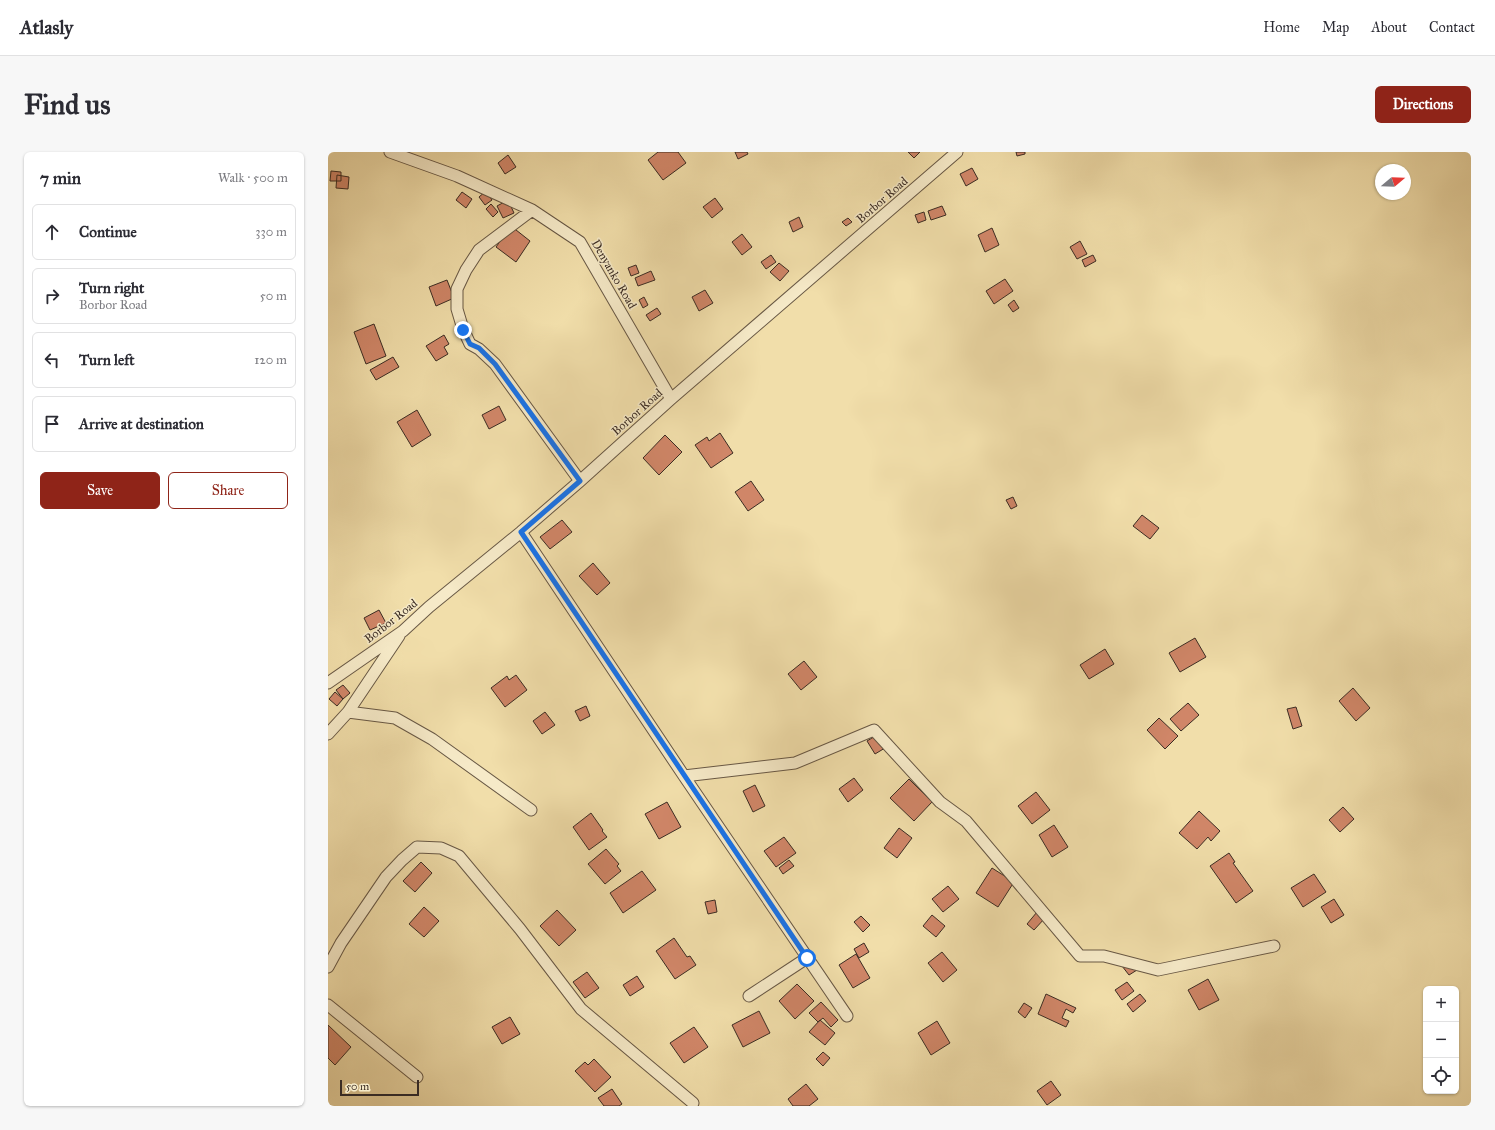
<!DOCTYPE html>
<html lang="en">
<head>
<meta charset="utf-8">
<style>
  :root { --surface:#fff; --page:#f7f7f7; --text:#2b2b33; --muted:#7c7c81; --line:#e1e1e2; --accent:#8f2418 }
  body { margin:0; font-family:"IM FELL Great Primer",serif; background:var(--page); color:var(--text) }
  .controls { position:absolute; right:12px; bottom:12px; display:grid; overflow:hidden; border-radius:6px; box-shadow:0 1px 3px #0004 }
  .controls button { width:36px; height:36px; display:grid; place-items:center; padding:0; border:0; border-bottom:1px solid var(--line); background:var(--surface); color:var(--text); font:20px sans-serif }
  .compass { position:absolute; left:1047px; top:12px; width:36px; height:36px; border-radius:50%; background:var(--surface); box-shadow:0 1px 3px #0004; rotate:71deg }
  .scale { position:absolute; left:12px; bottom:10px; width:79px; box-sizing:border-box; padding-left:4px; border:2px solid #3b2c23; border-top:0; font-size:11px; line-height:14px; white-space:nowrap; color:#3b2c23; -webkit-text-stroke:3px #f6eac8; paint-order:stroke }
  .stop { position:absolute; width:12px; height:12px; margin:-9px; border:3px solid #1a73e8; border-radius:50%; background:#fff }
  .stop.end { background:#1a73e8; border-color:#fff; box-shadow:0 1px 4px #0008 }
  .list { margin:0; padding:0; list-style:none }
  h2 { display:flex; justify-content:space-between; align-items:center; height:52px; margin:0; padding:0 16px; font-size:17px }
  h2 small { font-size:13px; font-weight:400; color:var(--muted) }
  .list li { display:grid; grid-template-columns:26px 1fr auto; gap:12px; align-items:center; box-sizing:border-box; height:56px; margin:0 8px 8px; padding:0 8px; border:1px solid var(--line); border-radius:6px }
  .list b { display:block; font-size:15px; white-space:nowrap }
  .list p { margin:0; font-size:13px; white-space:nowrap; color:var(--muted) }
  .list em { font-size:13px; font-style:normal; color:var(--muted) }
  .actions { display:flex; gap:8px; padding:12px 16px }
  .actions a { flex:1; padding:9px 0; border:1px solid var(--accent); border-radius:6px; text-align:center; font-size:14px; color:var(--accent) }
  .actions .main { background:var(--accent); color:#fff }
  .icon { flex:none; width:22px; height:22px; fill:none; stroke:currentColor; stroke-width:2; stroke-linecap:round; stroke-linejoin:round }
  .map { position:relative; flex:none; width:1143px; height:954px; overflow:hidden; border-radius:6px }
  header { display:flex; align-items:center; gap:24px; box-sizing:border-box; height:56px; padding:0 20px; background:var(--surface); border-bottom:1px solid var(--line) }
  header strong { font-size:19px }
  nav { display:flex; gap:22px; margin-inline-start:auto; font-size:14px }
  .intro { display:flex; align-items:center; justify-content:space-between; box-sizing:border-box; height:96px; padding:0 24px }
  h1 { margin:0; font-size:28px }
  .button { padding:10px 18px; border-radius:6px; background:var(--accent); color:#fff; font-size:14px; font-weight:700 }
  main { display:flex; gap:24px; padding:0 24px }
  aside { flex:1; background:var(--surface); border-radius:6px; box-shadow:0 1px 3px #0004 }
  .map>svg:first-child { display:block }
  .building { fill:#d08668; stroke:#3b2c23 }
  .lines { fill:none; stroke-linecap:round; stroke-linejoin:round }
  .street-casing { stroke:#685845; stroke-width:13 }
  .street { stroke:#f6eac8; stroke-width:11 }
  .route { stroke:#1a73e8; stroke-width:5 }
  .labels { text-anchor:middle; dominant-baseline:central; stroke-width:3; stroke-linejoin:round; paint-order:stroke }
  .street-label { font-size:12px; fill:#3b2c23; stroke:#f6eac8 }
</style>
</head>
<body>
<header>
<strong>Atlasly</strong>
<nav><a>Home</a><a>Map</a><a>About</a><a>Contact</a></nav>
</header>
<div class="intro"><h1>Find us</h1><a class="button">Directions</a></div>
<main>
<aside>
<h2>7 min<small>Walk · 500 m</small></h2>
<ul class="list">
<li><svg class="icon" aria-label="ahead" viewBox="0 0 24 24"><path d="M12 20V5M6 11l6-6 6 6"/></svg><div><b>Continue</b></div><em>330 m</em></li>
<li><svg class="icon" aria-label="right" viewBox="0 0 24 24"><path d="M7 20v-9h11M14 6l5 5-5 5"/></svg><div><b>Turn right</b><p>Borbor Road</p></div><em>50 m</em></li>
<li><svg class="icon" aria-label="left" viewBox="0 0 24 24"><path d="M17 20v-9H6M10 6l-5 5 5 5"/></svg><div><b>Turn left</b></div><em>120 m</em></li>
<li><svg class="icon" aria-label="arrive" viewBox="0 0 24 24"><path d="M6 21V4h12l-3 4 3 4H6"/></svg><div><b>Arrive at destination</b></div></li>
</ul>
<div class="actions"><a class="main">Save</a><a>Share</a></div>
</aside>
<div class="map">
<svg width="1143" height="954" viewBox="0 0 1143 954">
  <rect width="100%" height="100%" fill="#f1deaa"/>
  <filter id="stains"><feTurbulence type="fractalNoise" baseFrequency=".005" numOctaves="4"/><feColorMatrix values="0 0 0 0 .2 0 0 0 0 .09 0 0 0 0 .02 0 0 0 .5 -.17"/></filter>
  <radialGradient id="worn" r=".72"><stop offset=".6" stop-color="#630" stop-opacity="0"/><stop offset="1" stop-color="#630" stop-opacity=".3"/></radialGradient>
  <path class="building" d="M330 0H350L358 11 335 28 320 8Z
    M407 0H419L420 2 410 7Z
    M580 0H592L586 6Z
    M688 0H697V2L689 4Z
    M180 3 188 15 177 22 170 11Z
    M644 16 650 27 638 34 632 22Z
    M3 19 13 20V29H2Z
    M9 23 21 25 20 37 8 36Z
    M158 39 164 48 157 53 151 45Z
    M134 40 144 47 138 56 128 48Z
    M387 46 395 57 384 66 375 55Z
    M180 48 186 61 175 66 169 54Z
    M163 52 170 60 165 65 158 57Z
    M614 54 618 63 603 68 600 59Z
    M596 60 598 68 590 71 587 63Z
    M471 65 475 75 465 80 461 70Z
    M520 66 524 70 518 74 514 70Z
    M183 74 202 89 188 110 168 95Z
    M664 76 671 93 657 100 650 83Z
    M414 82 424 95 414 103 404 90Z
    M752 89 759 102 749 107 742 95Z
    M443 103 448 110 438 117 433 110Z
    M765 103 768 109 757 115 754 108Z
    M451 111 461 119 452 129 442 120Z
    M308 113 311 121 303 124 300 116Z
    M323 119 327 128 310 134 307 126Z
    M677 127 685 139 666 152 658 139Z
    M119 128 126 146 108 154 101 135Z
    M377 138 385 151 371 159 364 145Z
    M316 145 320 153 315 156 311 148Z
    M686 148 691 156 685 160 680 153Z
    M329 156 333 162 322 169 318 163Z
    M46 172 58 204 38 212 26 180Z
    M116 183 121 192 116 195 120 202 108 209 98 194Z
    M65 205 71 215 48 228 42 218Z
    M171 254 178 268 161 277 154 263Z
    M89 258 103 283 84 295 69 270Z
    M392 281 405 301 383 316 367 293 379 285 381 289Z
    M337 283 354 300 331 323 315 306Z
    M423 329 436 348 420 359 407 340Z
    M685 345 689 354 683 357 678 348Z
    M814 363 831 376 822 387 805 374Z
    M234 368 244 380 222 397 212 385Z
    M265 411 282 431 269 443 251 424Z
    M51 458 58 471 42 478 36 466Z
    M867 486 878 505 852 520 841 501Z
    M777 497 786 512 761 527 752 513Z
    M476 509 489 525 473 538 460 522Z
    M188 523 199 538 177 555 163 536 179 524 181 528Z
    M15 533 22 541 15 547 8 538Z
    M1025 536 1042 556 1028 569 1011 549Z
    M7 540 15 547 9 554 1 547Z
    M860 551 871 563 853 579 842 567Z
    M258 554 262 564 252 569 247 559Z
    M968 555 974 574 965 577 959 557Z
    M217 560 227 573 214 582 205 569Z
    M831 566 850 584 837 597 819 578Z
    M549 583 557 596 547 602 539 589Z
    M526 626 535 638 520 650 511 637Z
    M581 627 604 650 586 669 562 646Z
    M427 633 437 654 425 660 415 639Z
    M708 640 722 658 704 672 690 654Z
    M339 650 353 675 331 687 317 662Z
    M1015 655 1026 667 1012 680 1001 668Z
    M871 659 892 679 883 689 880 685 869 697 851 681Z
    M263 661 275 678 274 679 279 685 261 698 245 675Z
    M726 673 740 695 724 705 711 683Z
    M571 676 584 686 569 706 556 696Z
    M456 685 468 701 448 715 436 699Z
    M278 697 291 712 289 714 293 719 277 732 260 712Z
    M901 701 907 710 905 711 925 739 908 751 882 714Z
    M461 708 466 714 455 722 451 716Z
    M93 710 104 721 87 740 75 729Z
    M664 716 686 730 670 755 648 741Z
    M314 719 328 738 295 761 282 741Z
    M986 722 998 740 975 755 963 736Z
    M620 734 631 747 615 760 604 747Z
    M1006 747 1016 763 1003 771 993 755Z
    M387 748 389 760 380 762 377 750Z
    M96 755 111 769 96 785 81 772Z
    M229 758 248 778 231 794 212 774Z
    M709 760 717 766 706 778 699 772Z
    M604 763 617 774 608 785 595 774Z
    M533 764 542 773 535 780 526 770Z
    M346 786 359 805 362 804 368 813 347 827 328 799Z
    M536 791 541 800 531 806 526 797Z
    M614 800 629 818 615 830 600 811Z
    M528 802 542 826 525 836 511 813Z
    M794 814 809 818 801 823Z
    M259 820 271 836 257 846 245 830Z
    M309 824 316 835 302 844 295 833Z
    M880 827 891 848 871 858 860 838Z
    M799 830 806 839 794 848 787 838Z
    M469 832 486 849 467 867 451 849Z
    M718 842 748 856 745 861 738 857 734 866 741 869 738 875 710 862Z
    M812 842 818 849 805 860 799 852Z
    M493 850 510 868 503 875 495 866 490 870 481 861Z
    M696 851 704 856 697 866 690 860Z
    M431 859 442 881 415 895 404 873Z
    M182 865 192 882 174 892 164 875Z
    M492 868 507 881 497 893 481 880Z
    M609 869 622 891 603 903 590 881Z
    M0 873 23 895 7 913 0 906Z
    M366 875 380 895 356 911 342 891Z
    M495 900 502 906 495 914 488 907Z
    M266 907 283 925 267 940 247 919 257 910 260 913Z
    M723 929 733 943 719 953 709 939Z
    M478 932 490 947 481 954H465L460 947Z
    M284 937 294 952 291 954H276L270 946Z"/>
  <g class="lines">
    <g class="street-casing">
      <path id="street" d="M62 0 129 24 204 58 252 90 343 247
        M204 58 151 98 138 118 129 137V157L135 177 142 192 151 197 167 212 252 329
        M193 380 356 624 519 864
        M0 531 75 479 101 455 193 380 252 329 343 247 629 0
        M20 560 67 566 104 587 203 658
        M0 582 20 560 71 484
        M356 624 467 611 546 578 612 650 638 669 752 804H776L830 818 946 794
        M0 815 13 791 58 725 74 708 89 695 113 696 131 704 192 777 253 857 365 951
        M421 844 479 806
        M0 853 89 925"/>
    </g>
    <use href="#street" class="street"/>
  </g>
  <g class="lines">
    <path class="route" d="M135 178 142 192 151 196 167 212 252 329 193 380 479 806"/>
  </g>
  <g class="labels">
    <g class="street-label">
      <text transform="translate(554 48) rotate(-41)">Borbor Road</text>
      <text transform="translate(286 122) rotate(60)">Denyanko Road</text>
      <text transform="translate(309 260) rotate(-42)">Borbor Road</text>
      <text transform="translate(63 469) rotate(-38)">Borbor Road</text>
    </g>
  </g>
  <rect width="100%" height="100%" filter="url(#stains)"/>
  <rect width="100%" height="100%" fill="url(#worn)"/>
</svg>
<div class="controls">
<button>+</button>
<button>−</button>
<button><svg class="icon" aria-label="locate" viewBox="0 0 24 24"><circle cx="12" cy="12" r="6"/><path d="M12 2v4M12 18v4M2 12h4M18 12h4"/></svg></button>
</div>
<svg class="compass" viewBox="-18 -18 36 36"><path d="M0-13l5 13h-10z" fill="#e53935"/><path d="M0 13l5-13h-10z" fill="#7c7c81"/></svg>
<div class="scale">50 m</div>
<div class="stop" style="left:479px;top:806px"></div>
<div class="stop end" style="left:135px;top:178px"></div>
</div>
</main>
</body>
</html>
